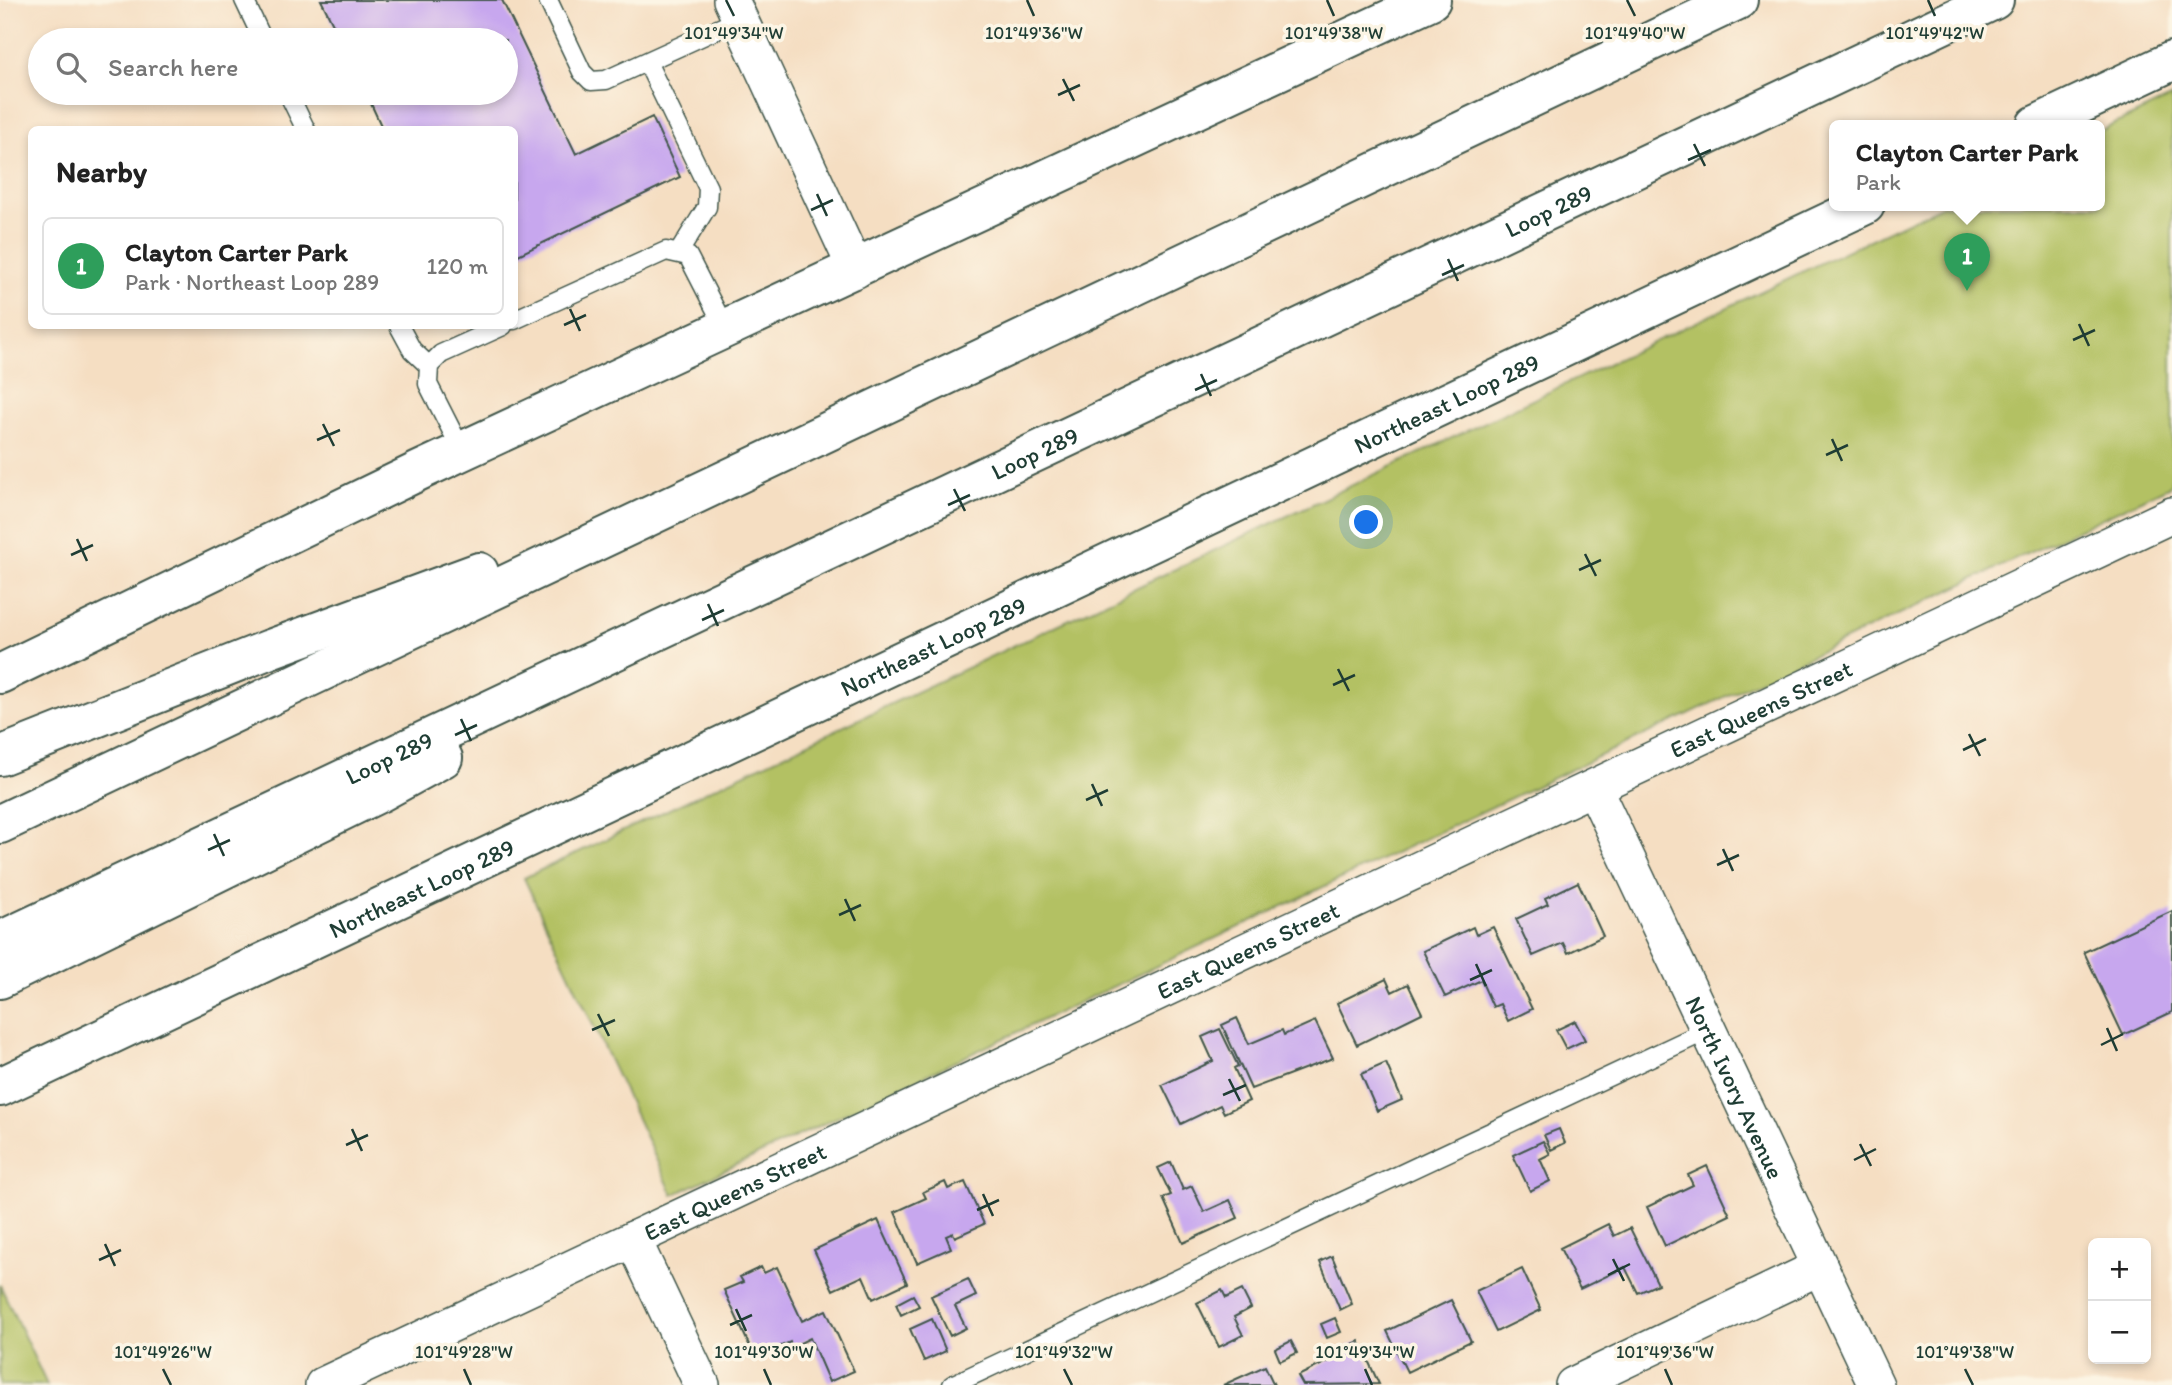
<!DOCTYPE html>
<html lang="en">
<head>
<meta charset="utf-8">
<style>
  :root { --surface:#fff; --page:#f6f6f6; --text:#222; --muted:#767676; --line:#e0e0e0; --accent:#d1495b }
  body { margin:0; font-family:Itim,sans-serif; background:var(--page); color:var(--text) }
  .controls { position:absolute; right:21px; bottom:21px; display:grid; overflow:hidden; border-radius:10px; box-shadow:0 4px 10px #0003 }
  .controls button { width:63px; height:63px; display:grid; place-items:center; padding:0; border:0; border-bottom:2px solid var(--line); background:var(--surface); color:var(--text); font:35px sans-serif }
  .you { position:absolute; left:1367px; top:523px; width:24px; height:24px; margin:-18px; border:5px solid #fff; border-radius:50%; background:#1a73e8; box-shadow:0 0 0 10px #1a73e833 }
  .badge { display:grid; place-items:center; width:46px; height:46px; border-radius:50%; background:var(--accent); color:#fff; font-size:23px; font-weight:700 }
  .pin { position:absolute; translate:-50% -58px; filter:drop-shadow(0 2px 4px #0008) }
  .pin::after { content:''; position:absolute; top:37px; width:24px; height:21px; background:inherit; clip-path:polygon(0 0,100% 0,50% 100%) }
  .popup { position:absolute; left:1829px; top:120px; width:276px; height:91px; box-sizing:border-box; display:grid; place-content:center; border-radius:10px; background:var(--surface); filter:drop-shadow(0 2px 5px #0005); font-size:23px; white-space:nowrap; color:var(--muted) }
  .popup b { font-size:26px; color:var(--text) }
  .popup::after { content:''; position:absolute; left:50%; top:100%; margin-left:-14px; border:14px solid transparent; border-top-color:var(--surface) }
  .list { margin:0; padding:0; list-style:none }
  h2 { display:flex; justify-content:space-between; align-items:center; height:91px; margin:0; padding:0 28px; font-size:30px }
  h2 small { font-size:23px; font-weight:400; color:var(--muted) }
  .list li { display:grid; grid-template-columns:46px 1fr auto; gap:21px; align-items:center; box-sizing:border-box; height:98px; margin:0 14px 14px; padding:0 14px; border:2px solid var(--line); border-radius:10px }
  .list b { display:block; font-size:26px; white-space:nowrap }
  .list p { margin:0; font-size:23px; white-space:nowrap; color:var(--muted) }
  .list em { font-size:23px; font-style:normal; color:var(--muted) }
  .icon { flex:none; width:38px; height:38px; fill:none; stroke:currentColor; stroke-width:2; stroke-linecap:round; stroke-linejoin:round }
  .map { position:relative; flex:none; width:2172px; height:1385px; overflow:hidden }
  .search { position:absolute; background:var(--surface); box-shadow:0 4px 10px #0003; left:28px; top:28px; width:490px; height:77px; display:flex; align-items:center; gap:18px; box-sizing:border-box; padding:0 24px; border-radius:38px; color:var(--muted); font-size:26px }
  .panel { position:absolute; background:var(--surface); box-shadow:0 4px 10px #0003; left:28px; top:126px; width:490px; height:203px; border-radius:10px }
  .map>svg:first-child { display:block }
  .green { fill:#b3c163; stroke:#697f4c; stroke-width:2 }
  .building { fill:#c7a7ee }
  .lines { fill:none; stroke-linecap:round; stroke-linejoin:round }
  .lane-casing { stroke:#3f5549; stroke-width:21 }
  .street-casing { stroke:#3f5549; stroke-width:38 }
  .secondary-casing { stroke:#3f5549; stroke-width:42 }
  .highway-casing { stroke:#3f5549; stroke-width:42 }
  .lane { stroke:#fff; stroke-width:18 }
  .street { stroke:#fff; stroke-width:35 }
  .secondary { stroke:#fff; stroke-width:38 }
  .highway { stroke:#fff; stroke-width:38 }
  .ticks { fill:none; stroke:#1f3d34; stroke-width:2.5 }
  .labels { text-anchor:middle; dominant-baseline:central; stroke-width:7; stroke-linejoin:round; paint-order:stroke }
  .street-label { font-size:24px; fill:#1f3d34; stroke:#fcf5e5 }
  .ticks-label { font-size:18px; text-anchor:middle; fill:#1f3d34; stroke:#fcf5e5; stroke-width:7; stroke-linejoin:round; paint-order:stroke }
</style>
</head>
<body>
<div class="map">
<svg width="2172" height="1385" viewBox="0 0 2172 1385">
  <rect width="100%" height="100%" fill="#fcf5e5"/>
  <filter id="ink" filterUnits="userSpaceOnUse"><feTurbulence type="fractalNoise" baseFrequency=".0143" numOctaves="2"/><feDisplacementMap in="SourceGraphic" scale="14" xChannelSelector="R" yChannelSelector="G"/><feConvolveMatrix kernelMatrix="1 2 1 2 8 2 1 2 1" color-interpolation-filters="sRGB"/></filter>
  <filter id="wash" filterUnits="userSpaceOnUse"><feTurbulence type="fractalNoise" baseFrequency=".00686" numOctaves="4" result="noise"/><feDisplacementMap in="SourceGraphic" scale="28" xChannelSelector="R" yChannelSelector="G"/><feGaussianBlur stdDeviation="1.57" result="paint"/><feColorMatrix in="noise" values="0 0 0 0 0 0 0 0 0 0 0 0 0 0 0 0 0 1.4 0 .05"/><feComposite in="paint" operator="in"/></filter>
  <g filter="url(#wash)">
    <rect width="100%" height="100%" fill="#f5dec2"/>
    <path class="green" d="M2172 97V485L673 1195 524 878 1943 205H2100V131Z
      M0 1285 47 1385H0Z"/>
    <g id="blocks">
      <path class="building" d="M321 0H502L576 154 652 117 680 177 514 257V130H383L366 93H506V40H341Z
        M1578 882 1603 936 1568 953 1563 943 1533 956 1516 919 1548 904 1545 898Z
        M2172 911V1012L2123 1035 2084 952Z
        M1473 927 1476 935 1493 927 1532 1009 1508 1021 1500 1004 1493 1007 1481 980 1445 997 1423 951Z
        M1386 979 1392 992 1408 984 1422 1013 1357 1045 1337 1003Z
        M1237 1018 1249 1044 1282 1030 1284 1035 1315 1021 1333 1058 1251 1089 1222 1025Z
        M1575 1021 1585 1040 1566 1049 1556 1030Z
        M1220 1029 1238 1066 1234 1068 1249 1101 1224 1113 1220 1105 1181 1124 1162 1085 1213 1061 1202 1037Z
        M1386 1063 1402 1100 1377 1111 1361 1074Z
        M1559 1129 1565 1143 1551 1150 1544 1135Z
        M1543 1141 1550 1154 1540 1159 1550 1181 1530 1191 1513 1155Z
        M1171 1162 1183 1190 1192 1186 1204 1212 1230 1200 1238 1218 1183 1243 1163 1198 1171 1195 1158 1168Z
        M1707 1166 1730 1215 1665 1246 1647 1207 1693 1185 1688 1175Z
        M945 1182 948 1189 965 1182 984 1224 955 1237 953 1233 946 1236 951 1248 917 1263 895 1212 926 1198 923 1192Z
        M878 1220 907 1283 873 1299 863 1276 833 1290 814 1250Z
        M1608 1224 1614 1236 1630 1228 1658 1284 1638 1293 1625 1267 1580 1289 1560 1248Z
        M1332 1256 1352 1304 1340 1310 1320 1262Z
        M761 1267 764 1273 777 1267 802 1321 826 1310 854 1371 829 1382 810 1338 792 1347 790 1342 755 1358 724 1290 743 1282 740 1277Z
        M1522 1269 1541 1310 1496 1332 1476 1291Z
        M968 1279 976 1296 955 1306 966 1328 950 1336 931 1296Z
        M1222 1290 1226 1298 1242 1290 1251 1308 1234 1317 1243 1335 1219 1347 1197 1303Z
        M913 1295 919 1306 901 1315 896 1304Z
        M1451 1300 1471 1341 1407 1372 1387 1331Z
        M1335 1318 1341 1332 1327 1338 1321 1324Z
        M932 1319 946 1351 924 1361 910 1329Z
        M1291 1341 1297 1353 1280 1361 1275 1349Z
        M1359 1341 1379 1384 1303 1385 1298 1376 1337 1357 1335 1352Z
        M1265 1366 1274 1385H1223Z"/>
    </g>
  </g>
  <g filter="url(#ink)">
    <use href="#blocks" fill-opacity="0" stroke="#3f5549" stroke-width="2"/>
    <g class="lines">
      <g class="lane-casing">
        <path id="lane" d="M244 0 263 40
          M548 0 582 72 591 81 606 80 740 19
          M647 62 708 188 707 207 679 252
          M288 93 306 130
          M514 320 666 251 688 256 726 330
          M399 326 412 350 429 366 428 384 462 451
          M429 366 441 354 503 326
          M952 1385 1708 1030"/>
      </g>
      <g class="street-casing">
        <g id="street">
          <path d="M731 0 856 270"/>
          <path id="s1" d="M1594 788 1876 1385"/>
          <path d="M633 1239 702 1385"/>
          <path id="s2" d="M323 1385 2172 515"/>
          <path d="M1573 1385 1820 1267"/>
        </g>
      </g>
      <g class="secondary-casing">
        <g id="secondary">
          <path d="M2036 125 2172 61"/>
          <path d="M0 674 419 471 1431 0"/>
          <path id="s3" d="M0 1087 1865 205"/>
        </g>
      </g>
      <g class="highway-casing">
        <g id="highway">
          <path d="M0 756 270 649 479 572"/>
          <path d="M0 824 1738 0"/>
          <path id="s4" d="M0 941 1994 0"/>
          <path d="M0 979 379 793 443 758"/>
        </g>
      </g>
      <use href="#lane" class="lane"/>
      <use href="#street" class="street"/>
      <use href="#secondary" class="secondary"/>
      <use href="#highway" class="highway"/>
    </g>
  </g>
  <path class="ticks" d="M726 0 734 16M1027 0 1034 16M1327 0 1334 16M1627 0 1635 16M1928 0 1935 16M1063 79 1074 101M1058 95 1080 85M1694 144 1705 166M1688 160 1711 150M817 194 827 216M811 210 833 200M1448 259 1458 281M1442 275 1464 265M570 309 580 331M2079 324 2089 346M564 325 586 315M2073 340 2095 330M1201 374 1211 396M1195 390 1217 380M323 424 334 446M1832 439 1842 461M317 440 340 430M1826 455 1848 445M954 489 965 511M948 505 970 495M77 539 87 561M1585 554 1596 576M71 555 93 545M1579 570 1601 560M708 604 718 626M702 620 724 610M1338 669 1349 691M1333 685 1355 675M461 719 471 741M1969 734 1980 756M455 735 477 725M1963 750 1986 739M1092 784 1102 806M1086 800 1108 790M214 834 224 856M1723 849 1733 871M208 850 230 840M1717 865 1739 855M845 899 855 921M839 915 861 905M1476 964 1486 986M1470 980 1492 970M598 1014 609 1036M2107 1028 2117 1051M592 1030 615 1020M2101 1045 2123 1034M1229 1079 1240 1101M1223 1095 1246 1085M352 1129 362 1151M1860 1144 1871 1166M346 1145 368 1135M1854 1160 1876 1149M983 1194 993 1216M977 1210 999 1200M105 1244 115 1266M1613 1259 1624 1281M99 1260 121 1250M1608 1275 1630 1264M736 1309 746 1331M730 1325 752 1315M163 1369 171 1385M464 1369 471 1385M764 1369 771 1385M1064 1369 1072 1385M1365 1369 1372 1385M1665 1369 1672 1385M1965 1369 1973 1385"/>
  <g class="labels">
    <g class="street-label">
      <text stroke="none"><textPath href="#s4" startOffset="1712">Loop 289</textPath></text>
      <text stroke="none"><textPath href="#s3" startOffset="1600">Northeast Loop 289</textPath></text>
      <text stroke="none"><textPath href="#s4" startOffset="1144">Loop 289</textPath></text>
      <text stroke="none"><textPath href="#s3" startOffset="1032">Northeast Loop 289</textPath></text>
      <text stroke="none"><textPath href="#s2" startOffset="1589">East Queens Street</textPath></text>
      <text stroke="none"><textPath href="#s4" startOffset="430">Loop 289</textPath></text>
      <text stroke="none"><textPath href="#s3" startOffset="466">Northeast Loop 289</textPath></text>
      <text stroke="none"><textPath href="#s2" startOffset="1022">East Queens Street</textPath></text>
      <text stroke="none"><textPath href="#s1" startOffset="331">North Ivory Avenue</textPath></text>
      <text stroke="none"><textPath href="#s2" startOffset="455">East Queens Street</textPath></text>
    </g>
  </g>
  <g class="ticks-label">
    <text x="734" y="39">101°49'34"W</text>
    <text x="1034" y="39">101°49'36"W</text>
    <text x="1334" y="39">101°49'38"W</text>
    <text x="1635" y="39">101°49'40"W</text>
    <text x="1935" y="39">101°49'42"W</text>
    <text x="163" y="1358">101°49'26"W</text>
    <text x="464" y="1358">101°49'28"W</text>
    <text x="764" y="1358">101°49'30"W</text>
    <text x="1064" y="1358">101°49'32"W</text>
    <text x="1365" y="1358">101°49'34"W</text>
    <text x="1665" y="1358">101°49'36"W</text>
    <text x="1965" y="1358">101°49'38"W</text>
  </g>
</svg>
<div class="controls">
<button>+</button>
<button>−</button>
</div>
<div class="you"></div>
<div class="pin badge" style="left:1967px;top:291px;background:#2e9e5b">1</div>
<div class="popup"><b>Clayton Carter Park</b>Park</div>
<div class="search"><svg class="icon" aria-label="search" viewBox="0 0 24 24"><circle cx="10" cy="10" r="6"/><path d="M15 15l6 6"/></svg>Search here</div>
<section class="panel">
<h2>Nearby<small></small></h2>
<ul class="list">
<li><span class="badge" style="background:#2e9e5b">1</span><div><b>Clayton Carter Park</b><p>Park · Northeast Loop 289</p></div><em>120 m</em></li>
</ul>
</section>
</div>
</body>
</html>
